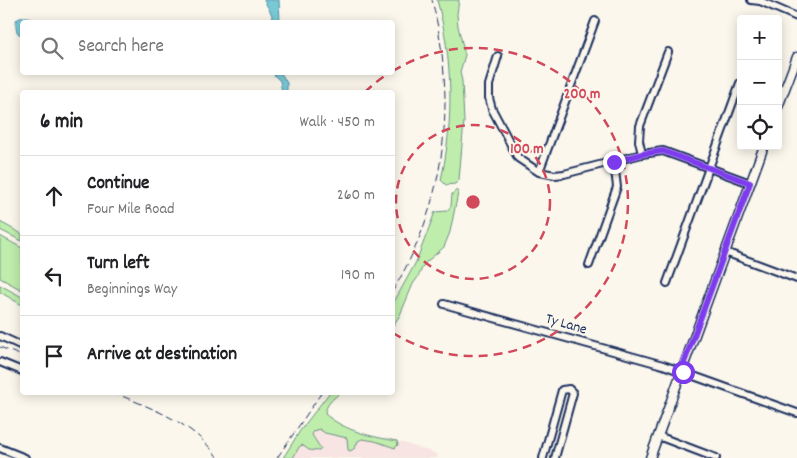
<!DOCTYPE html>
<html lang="en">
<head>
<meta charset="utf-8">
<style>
  :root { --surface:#fff; --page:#f6f6f6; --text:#202124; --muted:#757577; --line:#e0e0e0 }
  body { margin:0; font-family:Dekko,sans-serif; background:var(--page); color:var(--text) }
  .controls { position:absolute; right:15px; top:15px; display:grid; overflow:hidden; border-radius:5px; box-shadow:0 2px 12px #0003 }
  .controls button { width:45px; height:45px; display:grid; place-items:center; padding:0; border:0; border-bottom:1px solid var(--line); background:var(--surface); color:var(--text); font:25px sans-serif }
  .stop { position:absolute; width:15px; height:15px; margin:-11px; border:4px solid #7c3aed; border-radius:50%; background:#fff }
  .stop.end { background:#7c3aed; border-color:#fff; box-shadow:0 1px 5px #0008 }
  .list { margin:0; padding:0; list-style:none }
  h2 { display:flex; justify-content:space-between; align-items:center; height:65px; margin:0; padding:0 20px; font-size:21px }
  h2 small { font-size:16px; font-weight:400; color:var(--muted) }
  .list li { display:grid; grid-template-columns:32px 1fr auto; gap:15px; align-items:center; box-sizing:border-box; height:80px; padding:0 20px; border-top:1px solid var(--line) }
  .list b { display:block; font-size:19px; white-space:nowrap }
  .list p { margin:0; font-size:16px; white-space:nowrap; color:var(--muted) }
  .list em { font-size:16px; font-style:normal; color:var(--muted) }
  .icon { flex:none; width:28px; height:28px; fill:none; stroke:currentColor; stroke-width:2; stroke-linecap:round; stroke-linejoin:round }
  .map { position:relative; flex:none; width:797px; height:458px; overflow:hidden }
  .search { position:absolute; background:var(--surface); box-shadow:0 2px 12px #0003; left:20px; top:20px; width:375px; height:55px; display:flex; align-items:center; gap:12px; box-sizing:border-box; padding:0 18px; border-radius:5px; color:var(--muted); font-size:19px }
  .panel { position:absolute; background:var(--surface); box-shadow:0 2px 12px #0003; left:20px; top:90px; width:375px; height:305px; border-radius:5px }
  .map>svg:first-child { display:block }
  .built { fill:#f8e4e2 }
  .green { fill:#bfeeac; stroke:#6d8e85 }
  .water { fill:#79c9d5; stroke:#538ba5 }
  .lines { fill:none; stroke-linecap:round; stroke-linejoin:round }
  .minor-casing { stroke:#1b2f5e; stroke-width:10 }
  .tertiary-casing { stroke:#1b2f5e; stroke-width:11 }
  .minor { stroke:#fbf7ec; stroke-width:6 }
  .tertiary { stroke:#fbf7ec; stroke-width:8 }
  .rail { stroke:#1b2f5e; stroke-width:1; stroke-dasharray:8 4; stroke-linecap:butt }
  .route { stroke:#7c3aed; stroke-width:6 }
  .ring { fill:none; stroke:#d1495b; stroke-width:2.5; stroke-dasharray:9 6 }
  .labels { text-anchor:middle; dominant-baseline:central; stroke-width:4; stroke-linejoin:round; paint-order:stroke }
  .street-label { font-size:15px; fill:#1b2f5e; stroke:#fbf7ec }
  .centre { fill:#d1495b; stroke:#fbf7ec; stroke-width:2.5 }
  .ring-label { font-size:15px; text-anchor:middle; font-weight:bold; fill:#d1495b; stroke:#fbf7ec; stroke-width:4; stroke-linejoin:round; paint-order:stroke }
</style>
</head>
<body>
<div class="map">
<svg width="797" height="458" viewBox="0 0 797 458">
  <rect width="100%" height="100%" fill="#fbf7ec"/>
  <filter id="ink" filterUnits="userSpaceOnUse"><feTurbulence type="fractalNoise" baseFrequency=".02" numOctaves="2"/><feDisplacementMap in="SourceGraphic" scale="10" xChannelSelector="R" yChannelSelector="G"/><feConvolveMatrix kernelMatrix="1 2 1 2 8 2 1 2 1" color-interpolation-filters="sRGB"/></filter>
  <g filter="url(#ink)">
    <path class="built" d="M319 429 325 433 347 438 348 450 355 448 358 441 362 439 375 441 394 448 398 445 397 441 437 454 438 458H293L299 447 302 445 321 449 312 435 313 431Z"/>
    <path class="green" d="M437 0H459L457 14 458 26 465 55 460 72 462 81 464 121 459 180 455 184 446 185 441 180C454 122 453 58 437 0Z
      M457 190 458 193 450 232 444 247 424 264 418 277 413 284 400 315 393 326V304L416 262 435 212 447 211 451 206 452 194Z
      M0 222 22 234V241L0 230Z
      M0 236 22 248V290L0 278Z
      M0 285 22 297V305L0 292Z
      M330 392 340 393C334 398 325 405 325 414 345 431 372 437 397 441L398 445 395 448 375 441 362 439 358 441 355 448 350 451 348 450 347 438 325 433 319 429 313 431 312 435 321 449 319 451 309 450 302 445 299 447 293 458H283L300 431Z"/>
    <path class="water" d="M264 0H279L280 22H271L272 15Z
      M22 17H28L34 22H22V36C15 33 16 27 16 20Z
      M272 73H281L287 83V92H282L280 81Z"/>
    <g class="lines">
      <g class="minor-casing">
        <path id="minor" d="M751 0 760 1 797 17
          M498 56 489 85V98L492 109 518 158 539 172 555 175 564 174 642 154 663 151 750 183
          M642 154 639 141 640 126 668 52
          M539 172 595 21
          M725 252 797 279
          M589 265 617 187 614 162
          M667 283 740 83
          M444 304 663 365 797 413
          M0 336 22 346
          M0 362 22 371
          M658 436 716 458
          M0 448 25 458
          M543 458 562 390 569 389 573 393 555 458"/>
      </g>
      <g class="tertiary-casing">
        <path id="tertiary" d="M778 107 797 57
          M650 458 764 146"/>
      </g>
      <use href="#minor" class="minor"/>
      <use href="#tertiary" class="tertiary"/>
      <path class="rail" d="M392 292C447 202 457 101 432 0
        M0 347 22 356
        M112 392C151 408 193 422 218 458
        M277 458 322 392"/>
    </g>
  </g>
  <g class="lines" filter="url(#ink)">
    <path class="route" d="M614 162 642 154 663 151 750 183 681 371 683 372"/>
  </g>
  <g class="ring">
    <circle cx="473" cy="202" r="77"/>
    <path d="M365 92A154 154 0 0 1 389 73M393 71A154 154 0 1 1 393 333"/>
  </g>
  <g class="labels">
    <g class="street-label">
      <text transform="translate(566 325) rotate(16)">Ty Lane</text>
    </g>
  </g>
  <circle cx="473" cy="202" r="8" class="centre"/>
  <g class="ring-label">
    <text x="582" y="98">200 m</text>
    <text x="527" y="153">100 m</text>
  </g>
</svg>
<div class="controls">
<button>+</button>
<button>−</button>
<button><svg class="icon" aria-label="locate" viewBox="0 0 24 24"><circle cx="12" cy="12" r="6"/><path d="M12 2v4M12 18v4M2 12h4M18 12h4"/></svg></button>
</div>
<div class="stop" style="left:683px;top:372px"></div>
<div class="stop end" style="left:614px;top:162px"></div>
<div class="search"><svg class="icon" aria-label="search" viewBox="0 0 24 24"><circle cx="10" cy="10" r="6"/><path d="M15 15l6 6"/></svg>Search here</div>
<section class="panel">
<h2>6 min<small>Walk · 450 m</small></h2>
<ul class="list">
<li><svg class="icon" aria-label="ahead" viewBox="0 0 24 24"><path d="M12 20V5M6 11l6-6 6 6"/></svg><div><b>Continue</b><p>Four Mile Road</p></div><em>260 m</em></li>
<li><svg class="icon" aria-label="left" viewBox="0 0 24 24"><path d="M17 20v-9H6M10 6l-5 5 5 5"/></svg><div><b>Turn left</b><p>Beginnings Way</p></div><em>190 m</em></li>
<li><svg class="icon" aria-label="arrive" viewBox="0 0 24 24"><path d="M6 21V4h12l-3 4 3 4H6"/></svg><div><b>Arrive at destination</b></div></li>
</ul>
</section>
</div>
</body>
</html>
